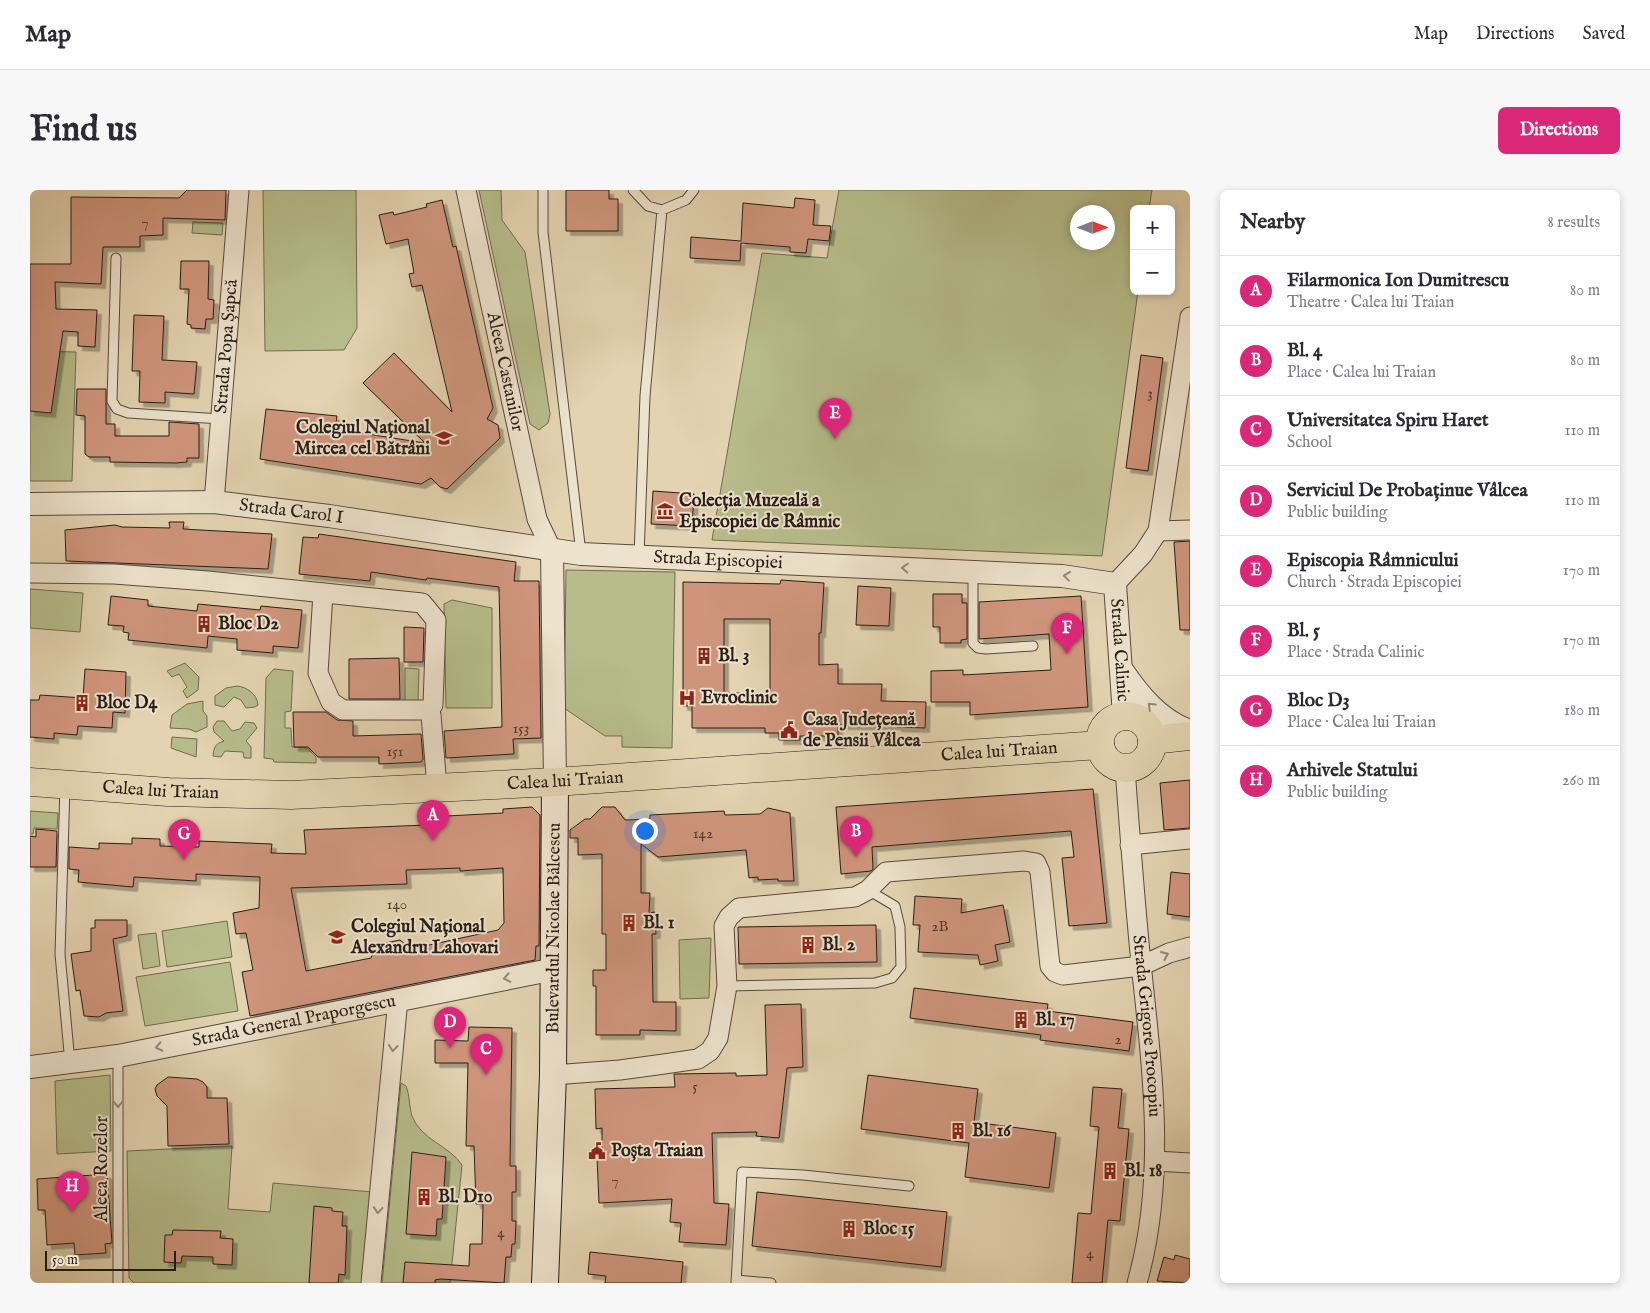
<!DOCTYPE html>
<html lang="en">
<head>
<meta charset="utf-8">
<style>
  :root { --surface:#fff; --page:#f7f7f7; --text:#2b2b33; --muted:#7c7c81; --line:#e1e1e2; --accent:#db2777 }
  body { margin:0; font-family:"IM FELL English",serif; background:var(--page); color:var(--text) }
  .controls { position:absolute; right:15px; top:15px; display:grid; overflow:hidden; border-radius:8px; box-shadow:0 2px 8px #0003 }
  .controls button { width:45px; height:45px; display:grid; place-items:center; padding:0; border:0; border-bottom:1px solid var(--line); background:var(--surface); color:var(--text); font:25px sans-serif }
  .compass { position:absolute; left:1040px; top:15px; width:45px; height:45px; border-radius:50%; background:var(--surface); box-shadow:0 2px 8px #0003; rotate:90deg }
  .scale { position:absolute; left:15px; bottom:12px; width:131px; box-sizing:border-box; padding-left:5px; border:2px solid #281d18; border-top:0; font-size:14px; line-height:18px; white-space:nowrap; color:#281d18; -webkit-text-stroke:4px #ede2cc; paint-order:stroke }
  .you { position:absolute; left:614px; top:640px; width:18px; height:18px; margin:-12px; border:4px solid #fff; border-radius:50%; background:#1a73e8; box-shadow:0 0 0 8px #1a73e833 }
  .badge { display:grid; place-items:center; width:32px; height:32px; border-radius:50%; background:var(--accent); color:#fff; font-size:16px; font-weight:700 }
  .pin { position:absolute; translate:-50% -41px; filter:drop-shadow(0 1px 2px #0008) }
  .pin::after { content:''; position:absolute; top:26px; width:18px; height:15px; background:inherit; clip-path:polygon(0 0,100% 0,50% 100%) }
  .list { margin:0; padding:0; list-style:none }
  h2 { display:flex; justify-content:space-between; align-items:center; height:65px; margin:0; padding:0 20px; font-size:21px }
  h2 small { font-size:16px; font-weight:400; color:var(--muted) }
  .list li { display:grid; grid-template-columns:32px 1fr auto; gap:15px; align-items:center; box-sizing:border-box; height:70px; padding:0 20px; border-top:1px solid var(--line) }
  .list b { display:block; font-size:19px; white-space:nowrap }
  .list p { margin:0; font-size:16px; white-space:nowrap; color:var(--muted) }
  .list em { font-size:16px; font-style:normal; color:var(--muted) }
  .map { position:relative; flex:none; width:1160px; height:1093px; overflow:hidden; border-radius:8px }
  header { display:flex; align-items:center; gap:30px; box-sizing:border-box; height:70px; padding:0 25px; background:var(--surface); border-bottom:1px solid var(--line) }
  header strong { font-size:24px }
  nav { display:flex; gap:28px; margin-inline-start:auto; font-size:18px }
  .intro { display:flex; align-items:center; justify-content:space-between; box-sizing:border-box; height:120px; padding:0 30px }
  h1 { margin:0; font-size:35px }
  .button { padding:12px 22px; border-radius:8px; background:var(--accent); color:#fff; font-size:18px; font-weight:700 }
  main { display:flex; gap:30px; padding:0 30px }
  aside { flex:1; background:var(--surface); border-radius:8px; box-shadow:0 2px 8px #0003 }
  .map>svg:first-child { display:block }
  .green { fill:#b6bc8a; stroke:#6f6c51; fill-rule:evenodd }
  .building { fill:#cf957c; stroke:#281d18; fill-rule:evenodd; filter:url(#shadow) }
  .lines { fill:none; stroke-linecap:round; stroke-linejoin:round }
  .service-casing { stroke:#574a3e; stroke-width:11 }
  .minor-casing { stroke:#574a3e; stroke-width:21 }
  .tertiary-casing { stroke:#574a3e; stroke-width:24 }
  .secondary-casing { stroke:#281d18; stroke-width:28 }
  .primary-casing { stroke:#281d18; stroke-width:29 }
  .service { stroke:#ede2cc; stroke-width:9 }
  .minor { stroke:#ede2cc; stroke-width:19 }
  .tertiary { stroke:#ede2cc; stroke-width:22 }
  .secondary { stroke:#ede2cc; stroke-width:26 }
  .primary { stroke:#e3d3b0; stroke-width:28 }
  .oneway { stroke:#94897b }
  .labels { text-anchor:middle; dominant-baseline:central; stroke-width:4; stroke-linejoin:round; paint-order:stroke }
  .number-label { font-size:15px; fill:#523b31 }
  .street-label { font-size:18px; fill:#281d18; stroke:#ede2cc }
  .poi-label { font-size:18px; font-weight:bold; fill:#281d18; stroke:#ede2cc; text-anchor:start }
</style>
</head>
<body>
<header>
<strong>Map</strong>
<nav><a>Map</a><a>Directions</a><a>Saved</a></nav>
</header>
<div class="intro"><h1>Find us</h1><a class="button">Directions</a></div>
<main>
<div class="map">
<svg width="1160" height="1093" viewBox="0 0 1160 1093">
  <defs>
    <filter id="shadow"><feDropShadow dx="4.5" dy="4.5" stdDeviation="0" flood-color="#0004"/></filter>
  </defs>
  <rect width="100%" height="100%" fill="#e3d3b0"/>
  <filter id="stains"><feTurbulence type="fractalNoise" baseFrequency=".004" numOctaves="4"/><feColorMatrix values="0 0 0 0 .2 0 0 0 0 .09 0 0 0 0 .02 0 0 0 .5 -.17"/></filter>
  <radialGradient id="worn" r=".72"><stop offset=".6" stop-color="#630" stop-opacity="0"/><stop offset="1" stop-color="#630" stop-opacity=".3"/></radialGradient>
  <path class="green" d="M233 0H326L327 138 314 160 235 161Z
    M449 0H471L472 30 495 62 520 224 518 233 509 240 500 234Z
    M809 0H1122L1119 19H1104V101H1108L1072 366 682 350 732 63 797 68ZM1048 22H1078V52H1048Z
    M163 32 193 33 192 45 162 43Z
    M0 161 46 162 42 291H0Z
    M536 380 645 382 642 558 592 557V546H575L534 518Z
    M0 399 53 403 50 442 0 438Z
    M422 410 462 418V518H416L414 414Z
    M155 473 169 487 168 500 157 508 153 501 157 497 149 484 142 487 137 481Z
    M375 478 389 479 388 511H375Z
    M244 479 263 481 261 521 255 522V538H261L262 557 277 558 286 567V573L244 572 243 569 234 568 236 488Z
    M207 496C217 497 227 504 228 515L225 517 216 518 211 510 204 507 194 517 185 515V506L196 498Z
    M173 511V521L177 526V537L166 542 159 539 140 538 142 525 157 514Z
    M187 531H194L202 541 210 539 215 532 224 533 227 538 216 551 221 557V568H214L213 562 195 561 191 567 183 566C184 557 185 554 194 551L184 542 183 537Z
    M142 547 167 549 166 567 141 558Z
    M0 621 28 623 27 639 4 638 3 644H0Z
    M197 731 202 767 137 777 132 741Z
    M126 743 130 776 113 779 108 745Z
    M681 748 679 808 650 809 649 750Z
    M200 772 208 821 115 836 106 787Z
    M80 885 81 961 27 964 25 891Z
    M371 893 376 896C380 906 379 916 382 926 391 950 420 956 432 975L420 1093H352Z
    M202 956 198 1019 240 1022 243 993 342 1002 334 1093H104L99 1088 97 961Z"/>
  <path class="building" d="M157 0H196L195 30 133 28V45L110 46V57H73L71 94 25 92 26 119 67 120 65 157 48 156V142L33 141 21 223 0 221V74H41V7L149 8Z
    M536 0H579V9H588V41H536Z
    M765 8 785 10 783 35 801 36 799 51 778 49 776 63 760 62V57L711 53 710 71 660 68 661 47 711 51 713 13 764 18Z
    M412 10 423 57 426 56 463 218 457 229 468 235 470 248 417 299 410 297 401 288 391 294 230 269 236 219 307 226 305 239 395 253 333 193 364 163 422 222 392 95 382 97 379 84 384 83 378 49 356 54 349 25 363 22 364 25 397 17 396 14Z
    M151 71H179L178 109 184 110 183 129H176L175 139 161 138V135L157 134 159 99H150Z
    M104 125 134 126 132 170 167 172 164 204 135 202V213L109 212 110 181H102Z
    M1111 165 1133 168 1118 281 1096 278Z
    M47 199H76V234H85V246H139V232L169 234V268H157V272L146 273 80 272V267H59L55 264V226L46 225Z
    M623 301 664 304 662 336 621 334Z
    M139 332H154L153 339 242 344 238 379 36 371 35 340 85 335 92 337 140 338Z
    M289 344 486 372 484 391H509L511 548 483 549 484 564 416 568 414 541 472 537 469 397 397 388 396 390 341 382 340 391 269 384 273 347 288 348Z
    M1160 351V440H1150L1144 352Z
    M751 390 794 393 791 443H789V475L808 474V494H852L851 511 896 512 895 538 867 537V535H808V546H770V550H749V543H735V538H662V516H653V392L750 394ZM694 429H740V500H736V503H694Z
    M828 396 861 398 859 436 826 435Z
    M903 404H932V413H937V449L931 450V453H910V437H903Z
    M81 406 118 410V416L167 421 168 414 230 420 231 416 272 420 268 458 243 456V463L207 460V449L178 446 177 458 98 450 99 443 93 442 94 436 78 435Z
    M1051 406 1058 517 940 525V512H901V481L933 480V485L1021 480 1019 444 949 449V412Z
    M374 437 394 438 393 472H374Z
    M369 468 370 509H319V469Z
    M55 479 96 482 95 523 83 522 82 538 48 536 47 545 24 543V549L0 547V510H9L10 505 53 508Z
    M263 522H296L307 530 323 531V546L391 544 393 569 391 572 349 574V567H288L278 557H264Z
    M1160 590V638L1134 640 1130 593Z
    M1063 599 1077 733 1039 736 1032 668 1044 667 1041 641 842 657 843 679 841 681 811 684 806 617Z
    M502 617 510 625 509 756H506L505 770 220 826 212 782 223 780 216 743 206 744 203 723 229 718 230 687 166 684V691L104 687 103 697 48 692 49 680 39 679V657L69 659V653L102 654V648L130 649V656L169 657V651L242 654 241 663 276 664 274 640 396 635 395 624 417 622V626L473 623V619ZM430 678V681L473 678 474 733 468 740 381 759 370 750 346 755 341 768 276 781 261 698 377 694 376 680Z
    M572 617H585L595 630 620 629V625L694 621 695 625 730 624 738 618 760 623 764 691H748V689L728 690V687L719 688 716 660 628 667 611 654V703H620L619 723 625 722 626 744H622L623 812H646V841L610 840V845H566V796H563V780H576V744H572V664L548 665V648H540V640L555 629H560Z
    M6 639 27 641 26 677H0V646L6 647Z
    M1141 682 1160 684V727L1137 724Z
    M885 706 932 709 931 723 973 715 980 752 965 755 968 771 950 775 948 765 888 762 890 735H883Z
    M65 730H97V746L83 749 93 821 76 823 69 827 54 826 50 800 46 801 41 764 61 761V738H65Z
    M846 735 847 772 709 774 708 737Z
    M884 798 1018 814 1017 821 1103 832 1099 861 1010 850 1011 845 880 828Z
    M771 814 773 877 757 878 749 948 726 946 727 942 682 943 684 1013 699 1014 696 1055 649 1052 651 1033 640 1032 642 1009 569 1013 567 967 572 966V938L566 939 565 899 645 897 644 884 706 883V886L737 885 735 815Z
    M439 837 482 838 480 976H486V1002H482V1031H486L485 1054H482L481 1067H476L474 1093 411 1089 405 1090V1093H373L375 1072 439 1076 440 1054H452L453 1014H446L444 956H436L438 873H405V850L438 851Z
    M838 885 948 899 944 932 1026 943 1019 998 935 987 939 953 831 939Z
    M138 887 167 889 173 892 177 897V908H197L199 954 138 956 137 916 127 906 125 899 127 895Z
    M1063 897 1092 899 1088 938 1099 939 1090 1031 1078 1030 1072 1093H1042L1048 1023 1061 1024 1069 937 1060 936Z
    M382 962 416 967 412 1029H407L406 1046 376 1044Z
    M77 984 82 1053 75 1054 76 1063 45 1065 44 1053 17 1055 15 1020H8L7 989Z
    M727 1002 917 1022 911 1077 722 1056Z
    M284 1016 302 1018V1021L313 1022 312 1036H317L315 1085 309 1084 308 1093H279Z
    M143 1040 191 1041 190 1048 203 1049 202 1075 183 1074V1067L152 1066 151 1073 134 1072 135 1045H142Z
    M560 1062 653 1072 651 1093H575L576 1086 558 1084Z
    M1145 1065 1160 1069V1093L1127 1091 1134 1067 1144 1070Z"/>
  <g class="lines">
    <g class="service-casing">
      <path id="service" d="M513 0V42L551 363
        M603 0 618 16 632 20
        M86 68 82 211 87 219 98 223 191 229
        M609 366 615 206 632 20 656 10 664 0
        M943 383V453L948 458 956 459 1003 456
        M35 596 30 764 40 873
        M697 796 845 793 862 788 871 777 870 737 865 716 838 700
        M706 1090 741 1093
        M88 1093V866
        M706 1093 712 982 773 985 879 996"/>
    </g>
    <g class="minor-casing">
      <g id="minor">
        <path id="s1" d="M436 0 507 329 522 361"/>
        <path id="s2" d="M184 312 209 0"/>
        <path d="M1128 341 1160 340"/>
        <path d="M0 383 84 384 178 391 392 413 406 430 403 515"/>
        <path d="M1085 394 1113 364 1128 341 1160 127"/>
        <path d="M293 403 288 483 301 512 313 520H395L401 525 407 597"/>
        <path id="s3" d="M1095 578C1100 647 1105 715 1112 783 1123 886 1136 991 1107 1093"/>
        <path d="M1100 655 1160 649"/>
        <path d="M523 885 590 880 634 874 668 869 680 861 688 848 697 796 694 736 699 727 709 718 825 707 838 700 856 682 994 671 1006 673 1010 682 1020 776 1025 782 1033 785 1111 776 1139 763 1160 757"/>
        <path d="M1126 971 1160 973"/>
        <path d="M341 1093 368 809"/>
      </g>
    </g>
    <g class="tertiary-casing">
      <g id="tertiary">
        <path id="s4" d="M0 314 184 312 299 326 551 364 1032 386 1085 394 1094 526"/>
        <path d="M522 361 525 592"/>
        <path d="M1092 480C1109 505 1130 531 1160 541"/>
        <path id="s5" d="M0 877 88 866 525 779"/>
      </g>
    </g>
    <g class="secondary-casing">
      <g id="secondary">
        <path id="s6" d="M515 1093 523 885 525 592"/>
      </g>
    </g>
    <g class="primary-casing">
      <g id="primary">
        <circle cx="1096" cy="552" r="26"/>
        <path d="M1122 550 1160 546"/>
        <path id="s7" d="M0 592 138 602 261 605 525 592 1070 555"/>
      </g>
    </g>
    <use href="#service" class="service"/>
    <use href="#minor" class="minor"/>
    <use href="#tertiary" class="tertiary"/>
    <use href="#secondary" class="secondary"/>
    <use href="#primary" class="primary"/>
  </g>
  <defs><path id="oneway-chevron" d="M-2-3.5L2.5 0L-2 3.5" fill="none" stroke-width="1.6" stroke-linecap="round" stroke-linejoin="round" transform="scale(1.25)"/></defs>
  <g class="oneway">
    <use href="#oneway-chevron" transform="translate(875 378) rotate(-177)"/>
    <use href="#oneway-chevron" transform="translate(1037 386) rotate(-174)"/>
    <use href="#oneway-chevron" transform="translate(1121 516) rotate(-137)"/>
    <use href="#oneway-chevron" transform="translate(1135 765) rotate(-23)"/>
    <use href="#oneway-chevron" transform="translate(477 788) rotate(169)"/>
    <use href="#oneway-chevron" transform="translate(129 857) rotate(168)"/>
    <use href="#oneway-chevron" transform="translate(363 858) rotate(96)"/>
    <use href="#oneway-chevron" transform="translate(88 914) rotate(90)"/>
    <use href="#oneway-chevron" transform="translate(348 1020) rotate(95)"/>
  </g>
  <defs>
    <g id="school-bare" transform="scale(1.35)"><path d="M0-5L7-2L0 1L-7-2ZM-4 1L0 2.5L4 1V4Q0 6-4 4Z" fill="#8f2418" stroke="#ede2cc" stroke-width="2.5" paint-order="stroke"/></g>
    <g id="museum-bare" transform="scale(1.35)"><path d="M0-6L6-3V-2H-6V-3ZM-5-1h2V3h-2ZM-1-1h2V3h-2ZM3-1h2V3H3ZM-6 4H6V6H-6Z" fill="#8f2418" stroke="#ede2cc" stroke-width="2.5" paint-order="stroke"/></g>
    <g id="building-bare" transform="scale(1.35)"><path d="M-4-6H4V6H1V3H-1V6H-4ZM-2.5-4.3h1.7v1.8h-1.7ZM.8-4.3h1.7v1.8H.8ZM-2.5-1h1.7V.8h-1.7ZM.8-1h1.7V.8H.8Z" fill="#8f2418" stroke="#ede2cc" stroke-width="2.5" paint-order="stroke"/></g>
    <g id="hospital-bare" transform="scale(1.35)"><path d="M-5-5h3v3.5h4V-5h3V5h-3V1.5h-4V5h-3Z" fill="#8f2418" stroke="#ede2cc" stroke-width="2.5" paint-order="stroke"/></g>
    <g id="civic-bare" transform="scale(1.35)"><path d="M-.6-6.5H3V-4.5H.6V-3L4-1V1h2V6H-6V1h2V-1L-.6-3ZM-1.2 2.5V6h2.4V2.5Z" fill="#8f2418" stroke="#ede2cc" stroke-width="2.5" paint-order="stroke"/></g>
  </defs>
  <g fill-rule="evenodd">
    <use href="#school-bare" x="414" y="248"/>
    <use href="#museum-bare" x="635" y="321"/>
    <use href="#building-bare" x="174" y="434"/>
    <use href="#building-bare" x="674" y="466"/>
    <use href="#hospital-bare" x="657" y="508"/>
    <use href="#building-bare" x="52" y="513"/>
    <use href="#civic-bare" x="759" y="540"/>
    <use href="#building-bare" x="599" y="733"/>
    <use href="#school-bare" x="307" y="747"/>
    <use href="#building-bare" x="778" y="755"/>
    <use href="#building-bare" x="991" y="830"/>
    <use href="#building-bare" x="928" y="941"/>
    <use href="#civic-bare" x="567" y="961"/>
    <use href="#building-bare" x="1080" y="981"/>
    <use href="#building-bare" x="394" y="1007"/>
    <use href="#building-bare" x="819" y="1039"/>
  </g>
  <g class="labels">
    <g class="number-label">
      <text x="115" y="32">7</text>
      <text x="1120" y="203">3</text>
      <text x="491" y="538">153</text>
      <text x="365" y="561">151</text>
      <text x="673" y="643">142</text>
      <text x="367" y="714">140</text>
      <text x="910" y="736">2B</text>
      <text x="1088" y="849">2</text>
      <text x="665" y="896">5</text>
      <text x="585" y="990">7</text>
      <text x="471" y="1042">4</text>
      <text x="1060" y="1063">4</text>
    </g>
    <g class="street-label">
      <text stroke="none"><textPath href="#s2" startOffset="156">Strada Popa Șapcă</textPath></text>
      <text stroke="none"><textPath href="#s1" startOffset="186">Aleea Castanilor</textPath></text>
      <text stroke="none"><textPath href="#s4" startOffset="262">Strada Carol I</textPath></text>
      <text stroke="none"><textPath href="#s4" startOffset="692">Strada Episcopiei</textPath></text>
      <text stroke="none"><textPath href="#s4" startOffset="1156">Strada Calinic</textPath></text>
      <text stroke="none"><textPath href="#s7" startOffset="971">Calea lui Traian</textPath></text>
      <text stroke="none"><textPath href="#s7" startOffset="536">Calea lui Traian</textPath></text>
      <text stroke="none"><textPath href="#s7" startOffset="131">Calea lui Traian</textPath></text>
      <text stroke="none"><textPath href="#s6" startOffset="355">Bulevardul Nicolae Bălcescu</textPath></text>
      <text stroke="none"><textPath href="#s5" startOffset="268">Strada General Praporgescu</textPath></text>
      <text stroke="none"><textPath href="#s3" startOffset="259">Strada Grigore Procopiu</textPath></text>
      <text transform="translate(72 979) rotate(-90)">Aleea Rozelor</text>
    </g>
    <g class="poi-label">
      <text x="400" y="238" text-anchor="end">Colegiul Național<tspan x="400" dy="21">Mircea cel Bătrâni</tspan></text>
      <text x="649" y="311">Colecția Muzeală a<tspan x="649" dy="21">Episcopiei de Râmnic</tspan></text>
      <text x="188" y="434">Bloc D2</text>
      <text x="688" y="466">Bl. 3</text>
      <text x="671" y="508">Evroclinic</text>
      <text x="66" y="513">Bloc D4</text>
      <text x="773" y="530">Casa Județeană<tspan x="773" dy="21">de Pensii Vâlcea</tspan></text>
      <text x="613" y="733">Bl. 1</text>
      <text x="321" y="737">Colegiul Național<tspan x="321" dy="21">Alexandru Lahovari</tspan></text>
      <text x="792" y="755">Bl. 2</text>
      <text x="1005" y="830">Bl. 17</text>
      <text x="942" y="941">Bl. 16</text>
      <text x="581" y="961">Poșta Traian</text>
      <text x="1094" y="981">Bl. 18</text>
      <text x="408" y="1007">Bl. D10</text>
      <text x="833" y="1039">Bloc 15</text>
    </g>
  </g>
  <rect width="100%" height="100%" filter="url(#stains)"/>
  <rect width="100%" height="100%" fill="url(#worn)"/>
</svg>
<div class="controls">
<button>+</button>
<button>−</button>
</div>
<svg class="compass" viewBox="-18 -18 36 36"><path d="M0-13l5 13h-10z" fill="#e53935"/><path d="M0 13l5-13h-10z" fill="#7c7c81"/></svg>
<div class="scale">50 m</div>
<div class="you"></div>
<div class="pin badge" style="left:403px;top:651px">A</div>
<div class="pin badge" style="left:826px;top:667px">B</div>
<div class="pin badge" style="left:456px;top:885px">C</div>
<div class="pin badge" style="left:420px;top:858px">D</div>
<div class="pin badge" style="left:805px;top:249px">E</div>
<div class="pin badge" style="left:1037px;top:464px">F</div>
<div class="pin badge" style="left:154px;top:670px">G</div>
<div class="pin badge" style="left:42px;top:1022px">H</div>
</div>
<aside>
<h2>Nearby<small>8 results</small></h2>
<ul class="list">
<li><span class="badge">A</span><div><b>Filarmonica Ion Dumitrescu</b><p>Theatre · Calea lui Traian</p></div><em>80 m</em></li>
<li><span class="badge">B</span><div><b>Bl. 4</b><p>Place · Calea lui Traian</p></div><em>80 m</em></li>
<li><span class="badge">C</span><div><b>Universitatea Spiru Haret</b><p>School</p></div><em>110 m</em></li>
<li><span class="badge">D</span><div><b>Serviciul De Probaținue Vâlcea</b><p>Public building</p></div><em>110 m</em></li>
<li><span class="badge">E</span><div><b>Episcopia Râmnicului</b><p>Church · Strada Episcopiei</p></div><em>170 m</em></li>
<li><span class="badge">F</span><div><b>Bl. 5</b><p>Place · Strada Calinic</p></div><em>170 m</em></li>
<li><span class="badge">G</span><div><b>Bloc D3</b><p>Place · Calea lui Traian</p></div><em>180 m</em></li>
<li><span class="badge">H</span><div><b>Arhivele Statului</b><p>Public building</p></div><em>260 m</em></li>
</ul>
</aside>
</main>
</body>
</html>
